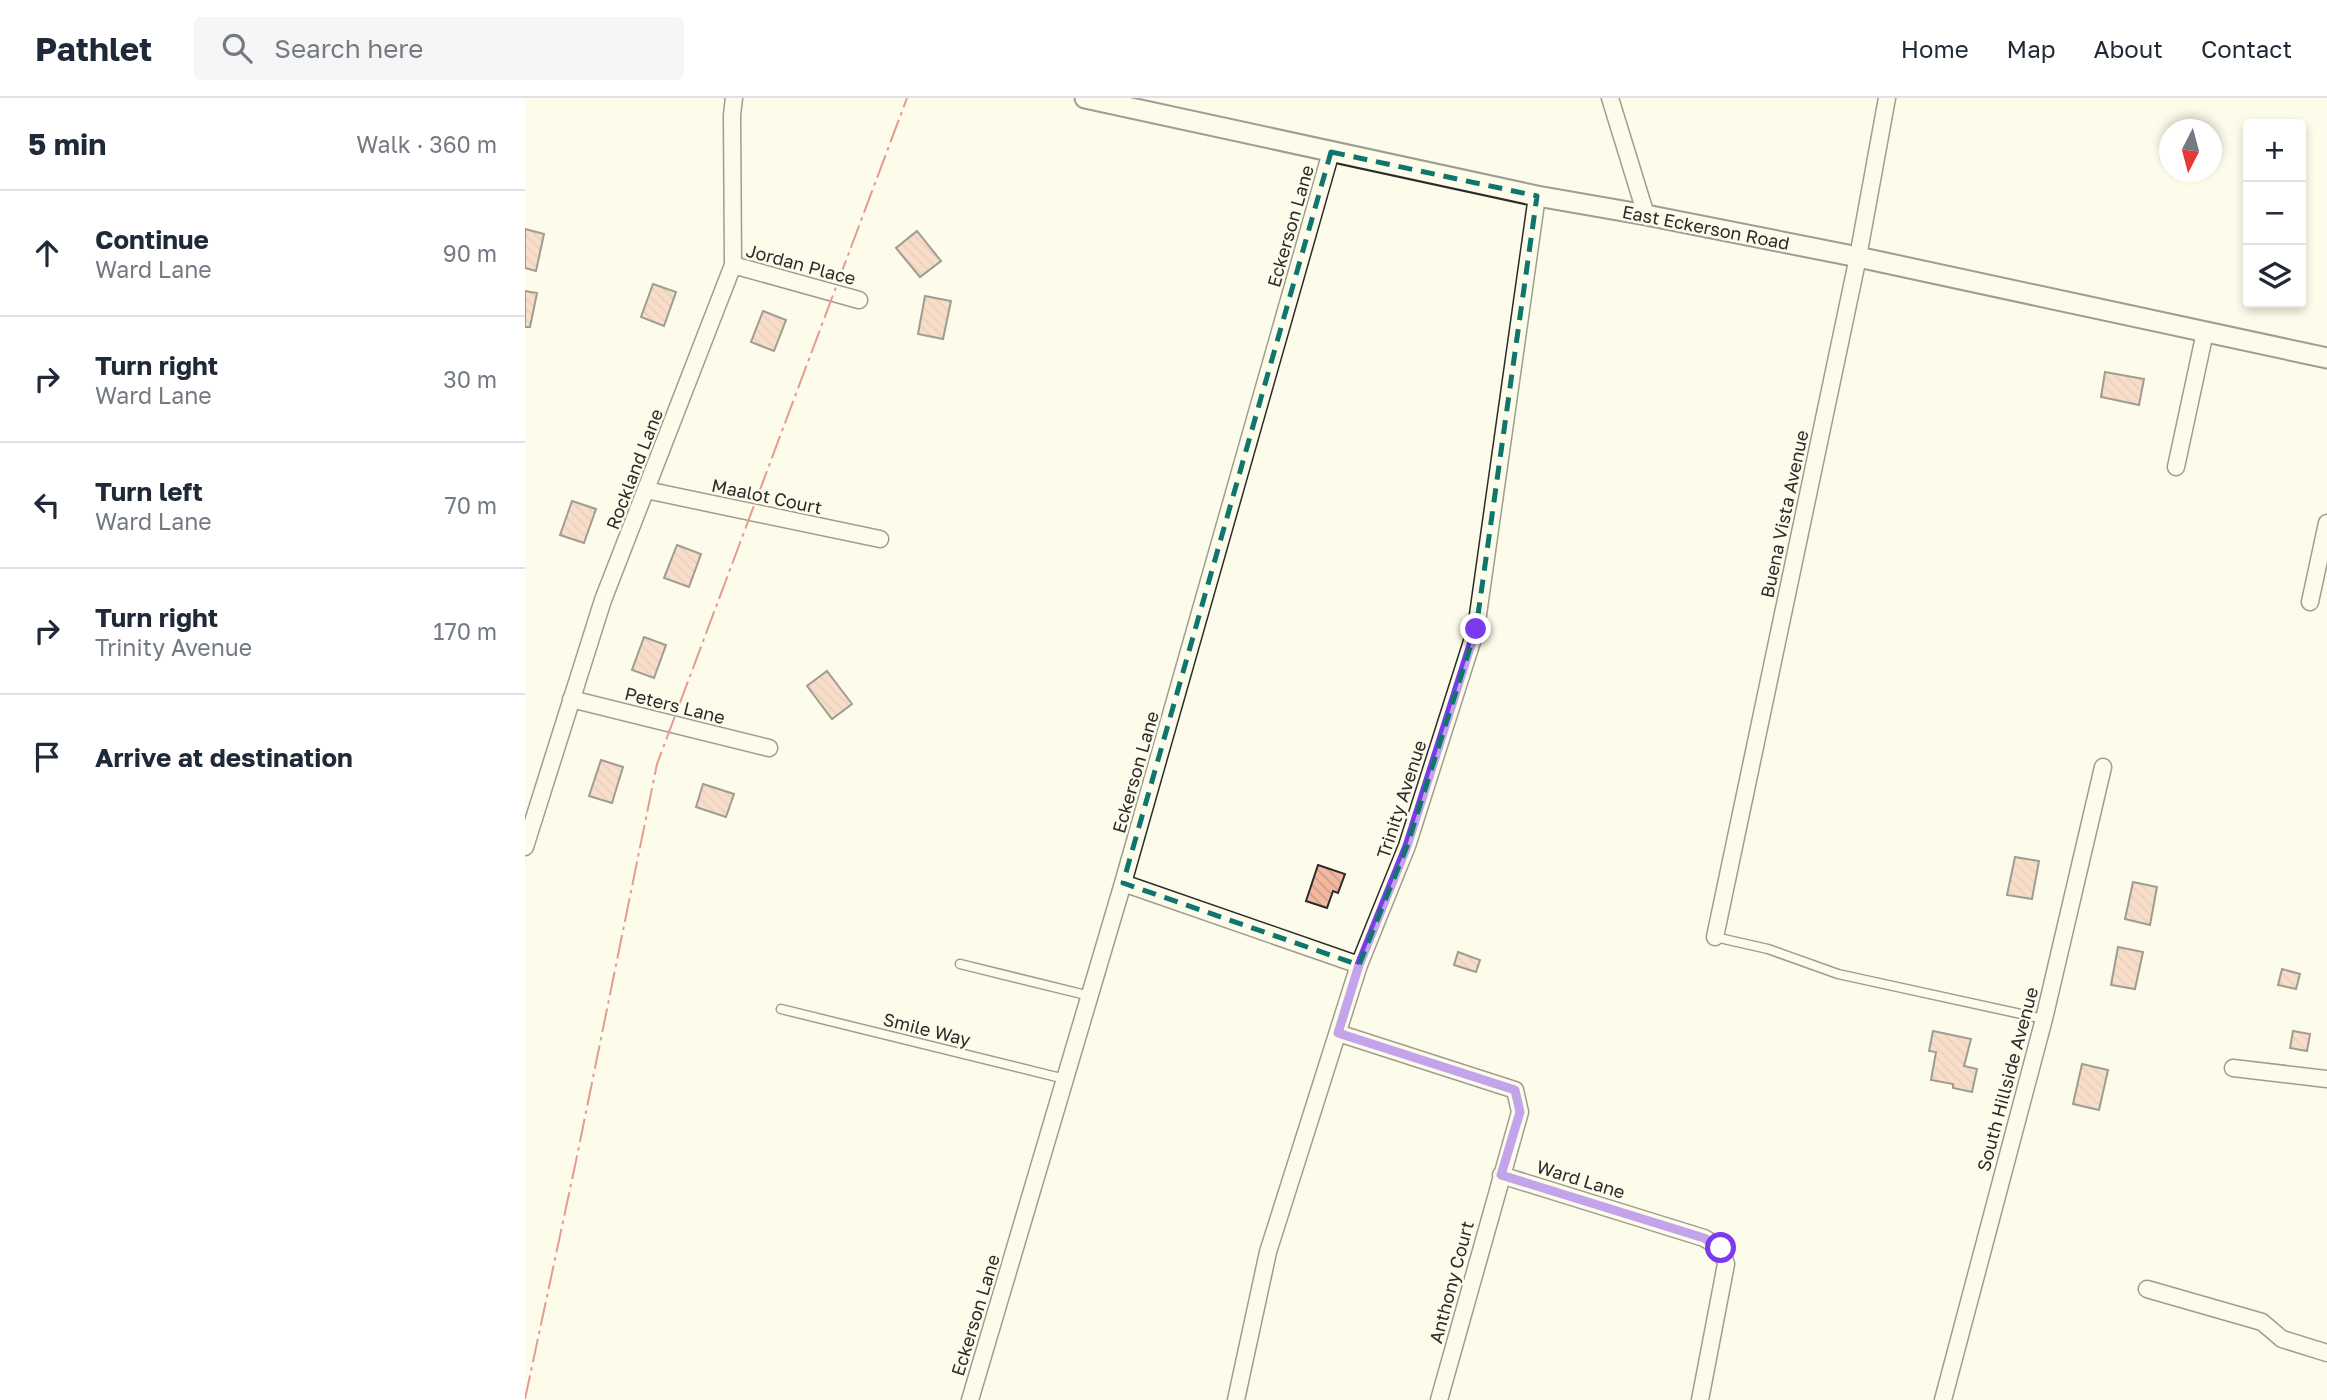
<!DOCTYPE html>
<html lang="en">
<head>
<meta charset="utf-8">
<style>
  :root { --surface:#fff; --page:#f6f6f7; --text:#1f2937; --muted:#747a83; --line:#e0e1e3 }
  body { margin:0; font-family:"Golos Text",sans-serif; background:var(--page); color:var(--text) }
  .controls { position:absolute; right:21px; top:21px; display:grid; overflow:hidden; border-radius:7px; box-shadow:0 4px 10px #0003 }
  .controls button { width:63px; height:63px; display:grid; place-items:center; padding:0; border:0; border-bottom:2px solid var(--line); background:var(--surface); color:var(--text); font:35px sans-serif }
  .compass { position:absolute; left:1634px; top:21px; width:63px; height:63px; border-radius:50%; background:var(--surface); box-shadow:0 4px 10px #0003; rotate:186deg }
  .stop { position:absolute; width:21px; height:21px; margin:-16px; border:5px solid #7c3aed; border-radius:50%; background:#fff }
  .stop.end { background:#7c3aed; border-color:#fff; box-shadow:0 2px 7px #0008 }
  .list { margin:0; padding:0; list-style:none }
  h2 { display:flex; justify-content:space-between; align-items:center; height:91px; margin:0; padding:0 28px; font-size:30px }
  h2 small { font-size:23px; font-weight:400; color:var(--muted) }
  .list li { display:grid; grid-template-columns:46px 1fr auto; gap:21px; align-items:center; box-sizing:border-box; height:126px; padding:0 28px; border-top:2px solid var(--line) }
  .list b { display:block; font-size:26px; white-space:nowrap }
  .list p { margin:0; font-size:23px; white-space:nowrap; color:var(--muted) }
  .list em { font-size:23px; font-style:normal; color:var(--muted) }
  .icon { flex:none; width:38px; height:38px; fill:none; stroke:currentColor; stroke-width:2; stroke-linecap:round; stroke-linejoin:round }
  .map { position:relative; flex:none; width:1802px; height:1302px; overflow:hidden }
  header { display:flex; align-items:center; gap:42px; box-sizing:border-box; height:98px; padding:0 35px; background:var(--surface); border-bottom:2px solid var(--line) }
  header strong { font-size:33px }
  nav { display:flex; gap:38px; margin-inline-start:auto; font-size:24px }
  .search { width:490px; height:63px; background:var(--page); display:flex; align-items:center; gap:18px; box-sizing:border-box; padding:0 24px; border-radius:7px; color:var(--muted); font-size:26px }
  main { display:flex }
  aside { flex:1; background:var(--surface) }
  .map>svg:first-child { display:block }
  .building { fill:url(#building-back-hatch); stroke:#2b2b2b; stroke-width:2 }
  .lines { fill:none; stroke-linecap:round; stroke-linejoin:round }
  .service-casing { stroke:#2b2b2b; stroke-width:11 }
  .minor-casing { stroke:#2b2b2b; stroke-width:19 }
  .tertiary-casing { stroke:#2b2b2b; stroke-width:23 }
  .service { stroke:#fdfbea; stroke-width:8 }
  .minor { stroke:#fdfbea; stroke-width:16 }
  .tertiary { stroke:#fdfbea; stroke-width:19 }
  .power { stroke:#c62828; stroke-width:2; stroke-dasharray:24 5 3.5 5; stroke-linecap:butt }
  .route { stroke:#7c3aed; stroke-width:9 }
  .marked { fill:none; stroke:#0f766e; stroke-width:5; stroke-dasharray:14 9; stroke-linejoin:round }
  .labels { text-anchor:middle; dominant-baseline:central; stroke-width:5; stroke-linejoin:round; paint-order:stroke }
  .street-label { font-size:18px; fill:#2b2b2b; stroke:#fdfbea }
</style>
</head>
<body>
<header>
<strong>Pathlet</strong>
<div class="search"><svg class="icon" aria-label="search" viewBox="0 0 24 24"><circle cx="10" cy="10" r="6"/><path d="M15 15l6 6"/></svg>Search here</div>
<nav><a>Home</a><a>Map</a><a>About</a><a>Contact</a></nav>
</header>
<main>
<aside>
<h2>5 min<small>Walk · 360 m</small></h2>
<ul class="list">
<li><svg class="icon" aria-label="ahead" viewBox="0 0 24 24"><path d="M12 20V5M6 11l6-6 6 6"/></svg><div><b>Continue</b><p>Ward Lane</p></div><em>90 m</em></li>
<li><svg class="icon" aria-label="right" viewBox="0 0 24 24"><path d="M7 20v-9h11M14 6l5 5-5 5"/></svg><div><b>Turn right</b><p>Ward Lane</p></div><em>30 m</em></li>
<li><svg class="icon" aria-label="left" viewBox="0 0 24 24"><path d="M17 20v-9H6M10 6l-5 5 5 5"/></svg><div><b>Turn left</b><p>Ward Lane</p></div><em>70 m</em></li>
<li><svg class="icon" aria-label="right" viewBox="0 0 24 24"><path d="M7 20v-9h11M14 6l5 5-5 5"/></svg><div><b>Turn right</b><p>Trinity Avenue</p></div><em>170 m</em></li>
<li><svg class="icon" aria-label="arrive" viewBox="0 0 24 24"><path d="M6 21V4h12l-3 4 3 4H6"/></svg><div><b>Arrive at destination</b></div></li>
</ul>
</aside>
<div class="map">
<svg width="1802" height="1302" viewBox="0 0 1802 1302">
  <defs>
    <pattern id="building-back-hatch" width="6" height="6" patternUnits="userSpaceOnUse" patternTransform="scale(1.75)"><rect width="6" height="6" fill="#f2b8a0"/><path d="M-1 5l2 2M0 0l6 6M5-1l2 2" fill="none" stroke="#d09e8a"/></pattern>
  </defs>
  <rect width="100%" height="100%" fill="#fdfbea"/>
  <path class="building" d="M0 131 19 136 11 173 0 170Z
    M392 133 416 163 395 179 371 150Z
    M128 186 151 194 139 228 116 219Z
    M0 193 12 195 5 229H0Z
    M400 198 426 203 418 241 393 236Z
    M238 213 261 222 249 253 226 244Z
    M1580 274 1619 281 1614 307 1576 299Z
    M47 403 71 411 59 445 35 437Z
    M152 447 176 456 164 489 139 480Z
    M119 539 141 547 129 580 107 572Z
    M302 573 327 606 307 621 282 588Z
    M76 662 98 669 87 705 64 698Z
    M178 686 209 696 201 719 171 709Z
    M1490 759 1514 763 1507 801 1482 797Z
    M793 767 820 776 813 795 808 793 802 810 781 803Z
    M1608 784 1632 789 1625 827 1600 821Z
    M1593 849 1618 854 1610 891 1586 887Z
    M933 854 955 862 951 874 929 867Z
    M1757 871 1775 876 1771 891 1753 887Z
    M1408 933 1446 941 1439 968 1452 971 1447 994 1428 990V986L1406 982 1411 954 1404 953Z
    M1768 933 1785 936 1782 953 1765 950Z
    M1557 966 1583 972 1574 1012 1548 1006Z"/>
  <g class="lines">
    <g class="service-casing">
      <path id="service" d="M1190 839 1243 851 1313 876 1519 921
        M435 866 565 898
        M256 911 540 981"/>
    </g>
    <g class="minor-casing">
      <path id="minor" d="M1085 0 1121 117
        M208 167 334 202
        M1651 369 1680 234
        M121 392 355 441
        M1785 504 1802 425
        M46 601 244 650
        M0 749 78 502 208 167 207 17 209 0
        M598 785 834 867
        M1190 839 1333 159 1362 0
        M813 935 990 992 995 1014 914 1302
        M1708 970 1802 981
        M976 1077 1179 1140 1196 1150 1201 1166 1175 1302
        M1622 1191 1737 1224 1757 1241 1802 1255
        M445 1302 598 785 806 54
        M711 1302 743 1154 834 867 882 748 951 531 1012 98
        M1418 1302 1519 921 1578 669"/>
    </g>
    <g class="tertiary-casing">
      <path id="tertiary" d="M560 0 1012 98 1121 117 1333 159 1802 260"/>
    </g>
    <use href="#service" class="service"/>
    <use href="#minor" class="minor"/>
    <use href="#tertiary" class="tertiary"/>
    <path class="power" d="M0 1301 51 1063 132 666 382 0"/>
  </g>
  <g class="lines">
    <path class="route" d="M951 531 882 748 834 867 813 935 990 992 995 1014 976 1077 1179 1140 1196 1150"/>
  </g>
  <path d="M0 0H1802V1302H0ZM806 54 1012 98 951 531 882 748 834 867 598 785Z" fill="#fdfbea" fill-opacity=".55" fill-rule="evenodd"/>
  <path class="marked" d="M806 54 1012 98 951 531 882 748 834 867 598 785Z"/>
  <g class="labels">
    <g class="street-label">
      <text transform="translate(765 128) rotate(-74)">Eckerson Lane</text>
      <text transform="translate(1181 129) rotate(11)">East Eckerson Road</text>
      <text transform="translate(276 166) rotate(15)">Jordan Place</text>
      <text transform="translate(109 371) rotate(-69)">Rockland Lane</text>
      <text transform="translate(242 398) rotate(12)">Maalot Court</text>
      <text transform="translate(1259 416) rotate(-78)">Buena Vista Avenue</text>
      <text transform="translate(150 607) rotate(14)">Peters Lane</text>
      <text transform="translate(610 674) rotate(-74)">Eckerson Lane</text>
      <text transform="translate(876 701) rotate(-72)">Trinity Avenue</text>
      <text transform="translate(402 931) rotate(14)">Smile Way</text>
      <text transform="translate(1482 981) rotate(-75)">South Hillside Avenue</text>
      <text transform="translate(1056 1081) rotate(17)">Ward Lane</text>
      <text transform="translate(926 1184) rotate(-75)">Anthony Court</text>
      <text transform="translate(450 1217) rotate(-73)">Eckerson Lane</text>
    </g>
  </g>
</svg>
<div class="controls">
<button>+</button>
<button>−</button>
<button><svg class="icon" aria-label="layers" viewBox="0 0 24 24"><path d="M12 4l9 5-9 5-9-5zM3 14l9 5 9-5"/></svg></button>
</div>
<svg class="compass" viewBox="-18 -18 36 36"><path d="M0-13l5 13h-10z" fill="#e53935"/><path d="M0 13l5-13h-10z" fill="#747a83"/></svg>
<div class="stop" style="left:1196px;top:1150px"></div>
<div class="stop end" style="left:951px;top:531px"></div>
</div>
</main>
</body>
</html>
